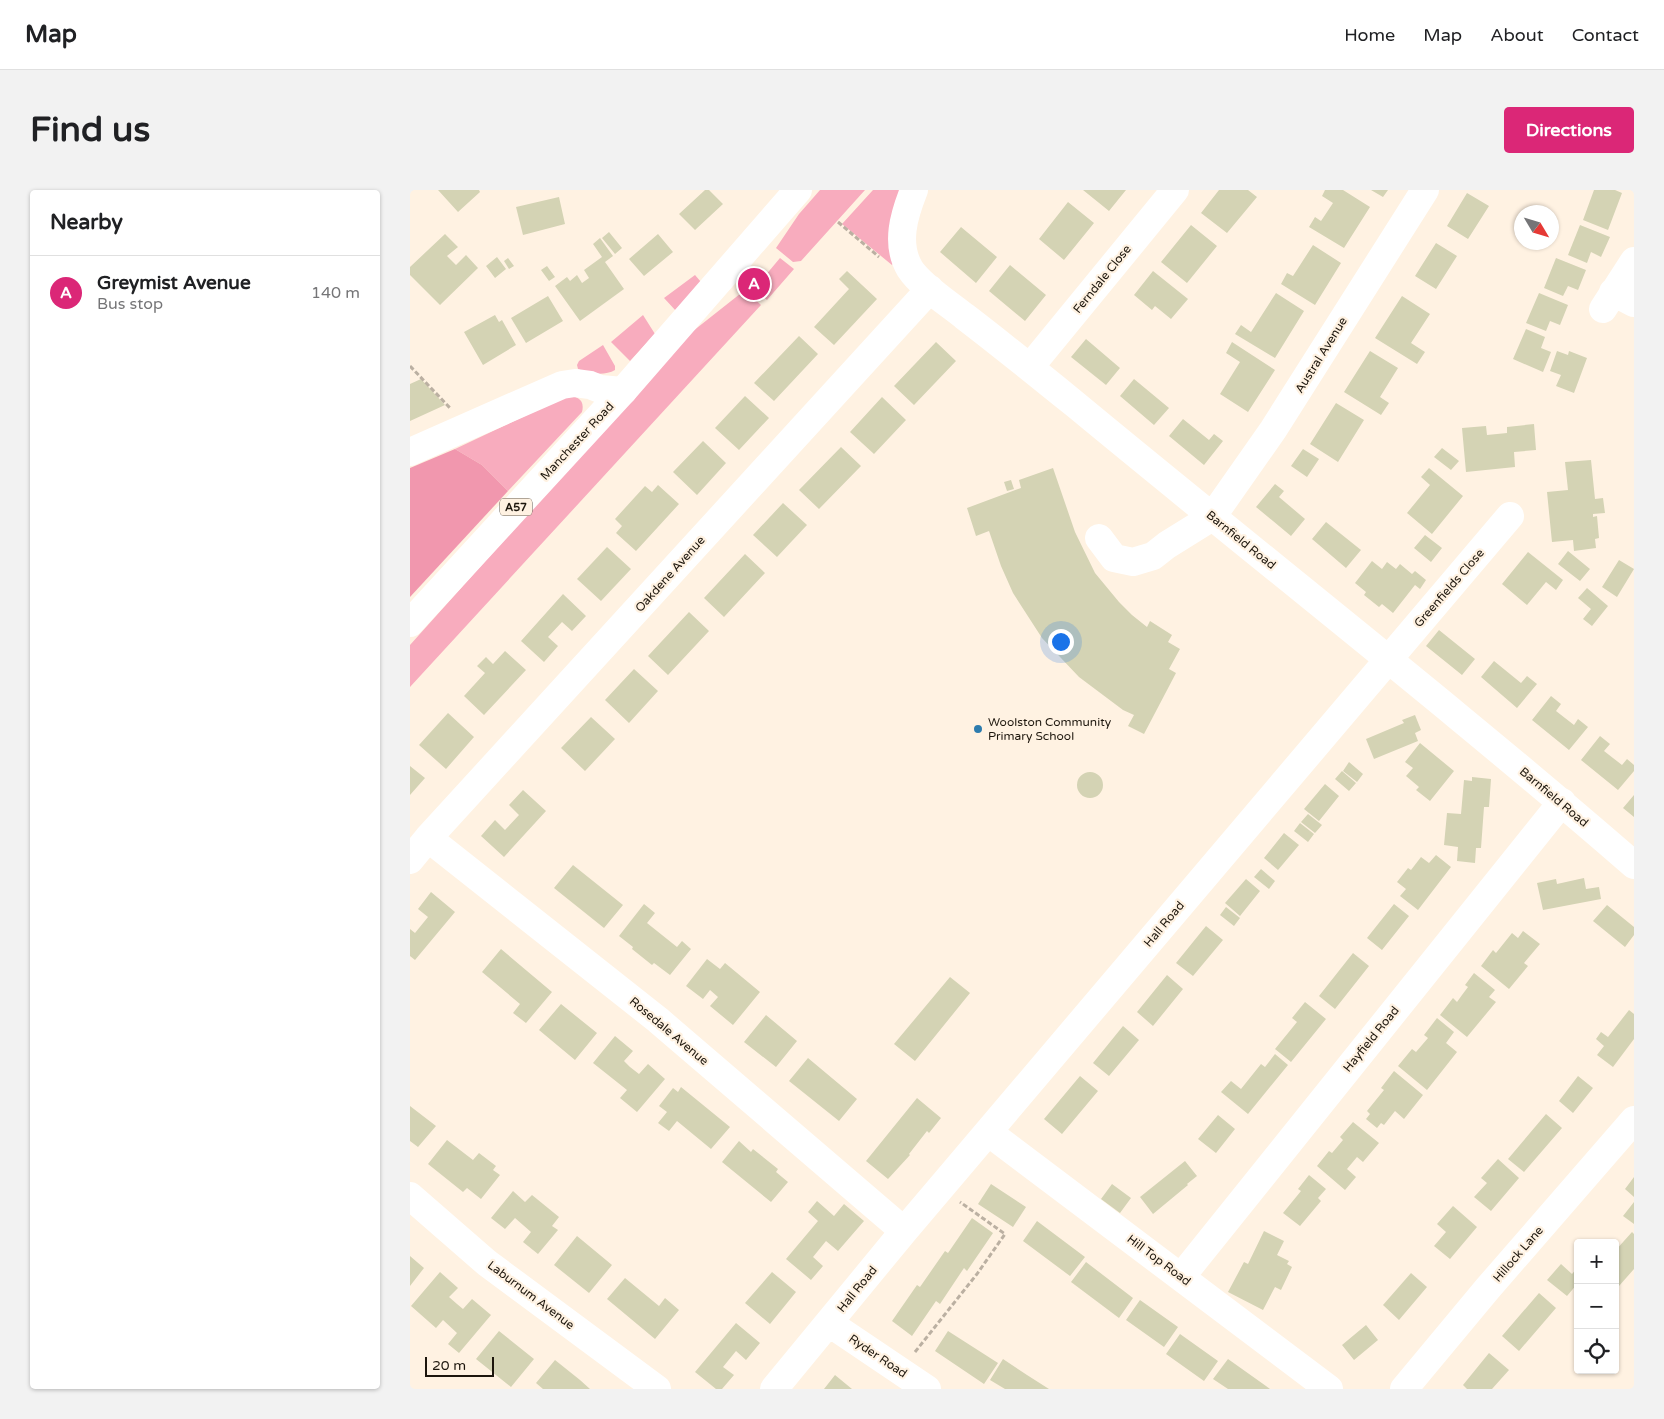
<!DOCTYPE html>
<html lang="en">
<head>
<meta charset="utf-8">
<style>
  :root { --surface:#fff; --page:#f2f2f2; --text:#202124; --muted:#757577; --line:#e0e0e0; --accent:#db2777 }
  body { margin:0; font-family:"Varela Round",sans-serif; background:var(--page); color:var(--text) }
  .controls { position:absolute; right:15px; bottom:15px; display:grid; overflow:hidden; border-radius:5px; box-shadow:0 1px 4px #0004 }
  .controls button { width:45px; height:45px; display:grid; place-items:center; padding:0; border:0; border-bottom:1px solid var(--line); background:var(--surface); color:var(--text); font:25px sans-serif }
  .compass { position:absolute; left:1104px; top:15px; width:45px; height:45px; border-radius:50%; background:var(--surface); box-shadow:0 1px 4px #0004; rotate:128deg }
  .scale { position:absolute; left:15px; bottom:12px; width:69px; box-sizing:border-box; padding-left:5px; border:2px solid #1d160d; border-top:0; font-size:14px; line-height:18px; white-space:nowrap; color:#1d160d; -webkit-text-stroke:4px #fff2e2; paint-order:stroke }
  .you { position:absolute; left:650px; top:451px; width:18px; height:18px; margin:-12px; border:4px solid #fff; border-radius:50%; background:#1a73e8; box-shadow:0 0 0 8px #1a73e833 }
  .badge { display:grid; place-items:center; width:32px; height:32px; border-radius:50%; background:var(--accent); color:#fff; font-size:16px; font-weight:700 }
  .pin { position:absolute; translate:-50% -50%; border:2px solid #fff; box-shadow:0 1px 5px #0006 }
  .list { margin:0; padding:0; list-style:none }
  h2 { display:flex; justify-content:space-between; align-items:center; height:65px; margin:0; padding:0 20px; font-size:21px }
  h2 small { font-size:16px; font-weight:400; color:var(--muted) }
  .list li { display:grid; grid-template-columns:32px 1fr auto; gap:15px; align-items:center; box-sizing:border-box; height:75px; padding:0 20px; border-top:1px solid var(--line) }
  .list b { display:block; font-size:19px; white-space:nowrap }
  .list p { margin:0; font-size:16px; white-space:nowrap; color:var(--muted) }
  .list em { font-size:16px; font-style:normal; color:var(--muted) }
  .icon { flex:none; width:28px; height:28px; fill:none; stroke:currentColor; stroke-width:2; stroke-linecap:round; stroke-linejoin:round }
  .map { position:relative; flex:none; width:1224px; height:1199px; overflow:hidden; border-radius:5px }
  header { display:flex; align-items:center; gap:30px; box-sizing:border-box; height:70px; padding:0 25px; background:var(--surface); border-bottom:1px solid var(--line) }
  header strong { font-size:24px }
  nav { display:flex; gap:28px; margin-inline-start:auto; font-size:18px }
  .intro { display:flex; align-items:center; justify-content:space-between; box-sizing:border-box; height:120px; padding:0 30px }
  h1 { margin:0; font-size:35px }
  .button { padding:12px 22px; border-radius:5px; background:var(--accent); color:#fff; font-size:18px; font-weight:700 }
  main { display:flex; gap:30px; padding:0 30px }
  aside { flex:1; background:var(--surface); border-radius:5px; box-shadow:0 1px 4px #0004 }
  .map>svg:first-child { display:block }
  .green { fill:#f8acbe }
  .forest { fill:#f197ae }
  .building { fill:#d4d3b4 }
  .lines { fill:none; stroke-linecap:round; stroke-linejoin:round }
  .path { stroke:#bbb0a2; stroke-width:3; stroke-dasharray:5 2.5; stroke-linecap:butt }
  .minor { stroke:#fff; stroke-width:28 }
  .major { stroke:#fff; stroke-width:28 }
  .poi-dot { fill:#2d7cae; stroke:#fff2e2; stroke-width:2 }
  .labels { text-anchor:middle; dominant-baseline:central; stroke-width:4.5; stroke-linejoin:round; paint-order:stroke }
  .shield { fill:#fff2e2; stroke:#61584d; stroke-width:1 }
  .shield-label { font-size:11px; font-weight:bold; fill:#1d160d }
  .street-label { font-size:12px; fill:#1d160d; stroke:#fff2e2 }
  .poi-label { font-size:12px; fill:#1d160d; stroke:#fff2e2; text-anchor:start }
</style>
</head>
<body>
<header>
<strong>Map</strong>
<nav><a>Home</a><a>Map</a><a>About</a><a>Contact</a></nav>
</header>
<div class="intro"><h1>Find us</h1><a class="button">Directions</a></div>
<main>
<aside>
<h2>Nearby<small></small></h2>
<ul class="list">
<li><span class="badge">A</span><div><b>Greymist Avenue</b><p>Bus stop</p></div><em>140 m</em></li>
</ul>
</aside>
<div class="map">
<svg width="1224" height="1199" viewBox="0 0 1224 1199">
  <rect width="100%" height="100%" fill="#fff2e2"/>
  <path class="green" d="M410 0H455L391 71 383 72 366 58 389 24Z
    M463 0H497L485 71 482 75 432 34Z
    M370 68 384 79 357 110 344 99Z
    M285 85 291 92 266 121 254 108Z
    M335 100 351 115 0 497V455L278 145Z
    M233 125 245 144 220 171 201 152Z
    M193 155 205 176V180C195 186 179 184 168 179L167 175 169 171Z
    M157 206C168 206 175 210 172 222L98 301 72 275 45 259Z"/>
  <path class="forest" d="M45 259 72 275 98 301 0 407V278Z"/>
  <path class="building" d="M28 0H69L70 2 48 22Z
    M295 0H299L313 14 285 40 269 24Z
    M673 0H716L699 21Z
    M809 0H838L847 7 817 43 791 23Z
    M915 0H933L960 17 934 58 899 37 905 27 911 31 923 13 912 6Z
    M961 0H978L973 7Z
    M1184 0H1205L1212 3 1198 40 1173 30Z
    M1057 3 1079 16 1058 49 1037 36Z
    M149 7 155 34 113 45 106 17Z
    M658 12 684 33 654 70 629 49Z
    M781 35 807 56 777 93 751 72Z
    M1170 35 1200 47 1191 67 1181 62 1177 73 1158 65Z
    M551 37 587 67 566 93 530 62Z
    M199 42 212 58 205 64 192 48Z
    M35 44 48 57 37 66 46 75 56 65 68 78 30 115 0 85V77Z
    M248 44 263 62 234 86 219 69Z
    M190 48 203 66 195 72 214 99 170 131 145 96 157 87 160 91 167 85 172 93 179 88 174 80 192 67 183 54Z
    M1026 53 1047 66 1026 99 1005 86Z
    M903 55 931 73 905 115 871 94 877 83 883 86Z
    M87 67 96 79 85 88 76 76Z
    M98 68 104 76 99 79 94 71Z
    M1146 68 1176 80 1168 100 1158 96 1153 106 1134 98Z
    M600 75 636 105 615 131 579 101Z
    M137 76 145 87 139 91 131 80Z
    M437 81 467 109 424 155 404 137 439 99 429 89Z
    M743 81 778 109 761 129 745 116 742 120 724 105Z
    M866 103 894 121 865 168 825 144 831 135 841 142Z
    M1129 103 1158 115 1150 135 1140 131 1136 141 1116 133Z
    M138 106 153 131 116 153 101 128Z
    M992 106 1020 124 1001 153 1015 162 1007 174 965 148Z
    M85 125 89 132 92 130 106 155 73 175 54 142Z
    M1116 139 1135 147 1131 158 1141 162 1133 182 1103 169Z
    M389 146 408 164 364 211 344 193Z
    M676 149 710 178 696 195 661 167Z
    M526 152 546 171 504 215 484 196Z
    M822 152 865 180 838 222 810 204 830 172 816 163Z
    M960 161 988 178 970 207 979 213 971 225 934 202Z
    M1147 161 1158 165 1159 161 1177 168 1164 203 1146 196 1151 185 1140 181Z
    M11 189 35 215 0 231V194Z
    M724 189 759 218 744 235 710 206Z
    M335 206 359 228 329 260 305 238Z
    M472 207 496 230 464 264 440 242Z
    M926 213 954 230 928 272 900 254Z
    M773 229 799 250 804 244 813 251 794 275 759 246Z
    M1124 234 1126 260 1104 262 1105 277 1056 282 1052 238 1076 236 1077 245 1097 243V237Z
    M293 251 316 273 287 305 263 282Z
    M431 257 451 276 409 319 389 300Z
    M1032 258 1049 271 1041 280 1024 267Z
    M893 259 909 269 897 287 881 276Z
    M1181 270 1185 309 1193 308 1195 323 1183 324V327L1187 326 1189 348 1185 349 1186 358 1164 361 1163 350 1142 352 1137 302 1158 300 1155 272Z
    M643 278 665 342 685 383 709 412 722 425 737 437 740 431 762 445 758 452 770 459 759 479 766 483 734 544 718 536 724 525 713 520 669 487 632 448 603 403 591 376 579 341 566 346 557 318 611 298 609 290Z
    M1019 278 1053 306 1022 344 997 323 1020 295 1011 287Z
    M601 290 604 299 597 301 594 292Z
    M865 294 874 301 869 307 895 329 881 346 846 317Z
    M248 295 269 314 226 361 206 343 212 336 205 329 235 296 242 302Z
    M373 313 397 335 367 367 343 345Z
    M916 332 951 360 936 378 902 349Z
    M1015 345 1032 358 1021 372 1004 358Z
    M197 357 221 379 191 411 167 389Z
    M1158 361 1180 379 1170 391 1148 374Z
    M1118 362 1153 390 1146 400 1136 392 1117 415 1092 394Z
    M335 364 355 383 314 427 294 408Z
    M1209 370 1224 379 1207 407 1192 397Z
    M962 371 972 379 977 372 986 379 990 374 1002 384 1005 381 1016 390 1010 399 1005 395 983 423 972 414 969 417 954 405 956 402 945 393Z
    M1177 398 1198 416 1182 436 1173 429 1181 419 1168 408Z
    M153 404 176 426 162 441 152 432 138 447 148 456 134 472 111 451Z
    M279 422 299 441 258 485 238 466Z
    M1029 440 1065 469 1052 485 1016 456Z
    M95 461 116 480 74 525 54 506 75 483 67 476 76 467 83 474Z
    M1084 471 1111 493 1117 486 1127 494 1107 518 1071 487Z
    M224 479 248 501 219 533 195 510Z
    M1141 506 1151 514 1146 521 1164 535 1168 529 1178 537 1159 560 1122 530Z
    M38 523 64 547 36 579 9 555Z
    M1005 525 1011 540 1005 543 1008 551 964 569 956 549 994 533 992 530Z
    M181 527 205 549 175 581 151 558Z
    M1190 546 1200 554 1194 561 1212 575 1217 569 1224 575V581L1208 600 1171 570Z
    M1010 553 1044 581 1020 611 1006 600 1009 597 996 586 1003 578 995 572Z
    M939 572 953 584 947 592 933 581Z
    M0 576 15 588 0 605Z
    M932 581 946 593 939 601 925 589Z
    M667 595a13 13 0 1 1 26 0a13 13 0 1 1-26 0Z
    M1062 587 1081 589 1079 617H1074L1071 658H1066L1065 673 1047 671 1048 657 1034 655 1037 623 1051 624 1054 590 1062 591Z
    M915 594 929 606 909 631 894 619Z
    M113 600 136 621 94 667 71 646 85 630 95 640 109 625 99 615Z
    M1224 605V627L1213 618Z
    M898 624 912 635 905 643 891 632Z
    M890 633 904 644 898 652 884 641Z
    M874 643 889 655 868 680 854 668Z
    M1026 665 1041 677 1008 720 990 706 996 699 987 692 998 678 1001 680 1011 667 1019 673Z
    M163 675 213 715 194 738 144 698Z
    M851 679 865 691 859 699 844 687Z
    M1174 688 1176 699 1189 697 1191 709 1133 720 1127 693 1146 689 1147 694Z
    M836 689 850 701 830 726 815 713Z
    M21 702 45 722 5 770 0 766V739L5 743 18 727 8 719Z
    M234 714 245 723 237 733 267 757 272 751 281 759 260 785 244 773 242 775 222 759 223 757 209 746Z
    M984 714 999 726 972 760 957 748Z
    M1197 715 1224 737V745L1215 757 1183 731Z
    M816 717 830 728 824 736 810 725Z
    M796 736 813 750 783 786 766 773Z
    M1113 741 1130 754 1114 773 1118 776 1099 799 1071 776 1083 760 1086 763 1102 743 1108 748Z
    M91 759 142 802 116 833 103 823 110 814 72 782Z
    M943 763 959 776 925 819 909 806Z
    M297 769 310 779 315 773 350 802 323 835 300 816 308 807 300 800 293 809 276 796Z
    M1064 783 1085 800 1079 807 1086 812 1057 847 1030 825 1043 808 1047 812 1052 805 1058 797 1055 795Z
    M757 785 773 799 743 836 727 822Z
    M540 787 560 803 505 871 484 854Z
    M895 812 916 829 881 872 865 859 887 832 882 828Z
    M151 814 187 843 165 870 129 840Z
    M1219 820 1224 824V849L1203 877 1187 865 1194 856 1186 849 1191 842 1198 847Z
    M356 825 387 851 366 877 334 852Z
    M1027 828 1044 842 1036 853 1047 862 1017 900 988 876 1002 859 1006 862 1018 848 1014 845Z
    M713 836 729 850 699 886 683 873Z
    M205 846 223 861 214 871 220 877 229 884 238 874 255 889 227 922 210 908 217 900 183 873Z
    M865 864 878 875 838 924 811 902 821 891 831 899 851 874 855 877Z
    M398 868 447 909 429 931 379 891Z
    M984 881 1013 905 994 929 985 921 974 935 971 933 967 938 956 929 960 924 957 921 974 900 971 898Z
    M670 886 688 901 652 944 634 929Z
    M1168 886 1183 898 1163 923 1149 911Z
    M271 897 320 937 301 959 267 931 259 941 248 933 257 922 249 916 263 898 268 902Z
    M507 908 531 928 519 943 517 941 499 964 500 965 478 989 456 971Z
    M0 916 26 936 8 957 0 951Z
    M1136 924 1152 938 1114 982 1098 969Z
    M808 925 825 939 806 963 788 949Z
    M943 932 969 953 953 972 947 967 937 979 946 987 935 1000 907 976 919 961 922 963 933 950 930 947Z
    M37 950 63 970 69 963 86 976 83 980 90 985 71 1009 57 998 53 1002 18 974Z
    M329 951 341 962 343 959 368 979 366 982 378 992 361 1012 312 972Z
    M1088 969 1109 988 1081 1021 1064 1007 1077 993 1071 988Z
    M775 971 787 986 777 994 778 995 743 1024 730 1007Z
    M899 985 916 999 908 1008 911 1011 890 1036 873 1023 891 1001 888 999Z
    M1224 987V1007L1215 999Z
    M581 994 616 1017 603 1037 568 1014Z
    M702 994 721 1008 710 1023 691 1009Z
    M103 1001 115 1012 122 1005 149 1027 142 1036 148 1040 128 1064 113 1052 121 1042 105 1028 95 1039 81 1028Z
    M407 1011 424 1026 434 1014 454 1031 428 1061 416 1051 403 1067 413 1076 401 1090 376 1069 408 1031 398 1022Z
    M1224 1012V1034L1213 1026Z
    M1043 1016 1067 1037 1040 1069 1024 1056 1036 1042 1027 1034Z
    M562 1028 583 1043 557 1081 554 1078 530 1114 526 1111 502 1146 482 1131 507 1095 510 1097 535 1061 538 1063Z
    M627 1031 675 1067 660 1086 613 1051Z
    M854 1041 874 1051 867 1065 879 1071 877 1074 882 1077 871 1100 865 1097 853 1120 818 1102 834 1072 838 1074Z
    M1222 1042 1224 1044V1079L1209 1096 1205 1093V1061Z
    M167 1046 202 1075 179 1103 144 1075Z
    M0 1066 14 1078 0 1096Z
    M676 1072 723 1108 709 1128 661 1092Z
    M1151 1074 1162 1084 1168 1077V1093L1157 1106 1137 1090Z
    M30 1082 48 1098 39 1107 47 1114 53 1119 62 1109 81 1125 49 1163 38 1154 47 1143 33 1130 26 1138 1 1116Z
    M362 1082 386 1102 360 1134 335 1113Z
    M1001 1083 1017 1097 989 1130 973 1115Z
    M215 1088 249 1116 255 1108 269 1120 245 1149 197 1109Z
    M1129 1103 1146 1118 1109 1161 1092 1146Z
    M730 1110 768 1137 754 1157 716 1130Z
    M326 1133 350 1153 336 1170 326 1161 313 1177 324 1185 312 1199H306L285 1182Z
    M956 1135 968 1150 944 1170 932 1155Z
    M89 1141 124 1169 101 1197 66 1169Z
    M538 1141 588 1173 574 1194 525 1161Z
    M770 1144 808 1171 794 1191 756 1164Z
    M1079 1163 1099 1180 1082 1199H1057L1053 1195Z
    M593 1169 617 1185 639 1199H595L580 1190Z
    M818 1169 856 1196 860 1199H818L803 1189Z
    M145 1170 170 1190 180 1199H133L126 1193Z
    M425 1185 442 1199H414Z"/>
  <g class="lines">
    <path class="path" d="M428 32 469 67
      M0 176 40 218
      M505 1162 567 1084 595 1044 550 1012"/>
    <path class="minor" d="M504 0C494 25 485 54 500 79 511 96 538 113 554 126 592 155 629 185 666 215 852 369 1042 517 1224 675
      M1203 102 1224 113
      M1193 119 1224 71
      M620 177 765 0
      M0 262 152 195 165 193 180 195 190 199 213 201
      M689 348 704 368 723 372 743 366 757 355 802 327 863 240 1015 0
      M18 648 248 830 494 1041
      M0 670 18 648 520 99
      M578 942 919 1199
      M0 1006 77 1073 247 1199
      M771 1087 1152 612
      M419 1133 517 1199
      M364 1199 494 1041 1100 326
      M994 1199 1078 1098 1224 930"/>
    <path class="major" d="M0 433 213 201 388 0"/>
  </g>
  <circle class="poi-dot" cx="568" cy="539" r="5"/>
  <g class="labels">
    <rect class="shield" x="90" y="308.5" width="32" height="17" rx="4"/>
    <g class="shield-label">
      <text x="106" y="317">A57</text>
    </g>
    <g class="street-label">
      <text transform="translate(692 89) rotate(-51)">Ferndale Close</text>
      <text transform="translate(911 165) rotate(-58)">Austral Avenue</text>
      <text transform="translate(167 251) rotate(-47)">Manchester Road</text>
      <text transform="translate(831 350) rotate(39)">Barnfield Road</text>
      <text transform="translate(260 384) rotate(-48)">Oakdene Avenue</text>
      <text transform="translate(1039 398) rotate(-49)">Greenfields Close</text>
      <text transform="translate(1144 607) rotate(40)">Barnfield Road</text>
      <text transform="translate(754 734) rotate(-50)">Hall Road</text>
      <text transform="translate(259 841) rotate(40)">Rosedale Avenue</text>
      <text transform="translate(961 849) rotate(-51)">Hayfield Road</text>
      <text transform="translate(1108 1064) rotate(-49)">Hillock Lane</text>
      <text transform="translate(749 1070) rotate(37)">Hill Top Road</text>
      <text transform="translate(447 1099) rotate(-51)">Hall Road</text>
      <text transform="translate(121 1105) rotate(37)">Laburnum Avenue</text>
      <text transform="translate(468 1166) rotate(34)">Ryder Road</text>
    </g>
    <g class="poi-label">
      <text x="578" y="532">Woolston Community<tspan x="578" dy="14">Primary School</tspan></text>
    </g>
  </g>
</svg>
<div class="controls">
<button>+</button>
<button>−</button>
<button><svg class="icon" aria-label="locate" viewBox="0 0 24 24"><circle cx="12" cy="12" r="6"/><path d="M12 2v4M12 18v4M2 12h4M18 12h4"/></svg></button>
</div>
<svg class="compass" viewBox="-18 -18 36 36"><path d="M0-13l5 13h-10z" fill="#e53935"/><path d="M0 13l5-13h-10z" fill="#757577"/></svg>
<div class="scale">20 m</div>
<div class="you"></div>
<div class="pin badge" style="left:344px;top:94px">A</div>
</div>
</main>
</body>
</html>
